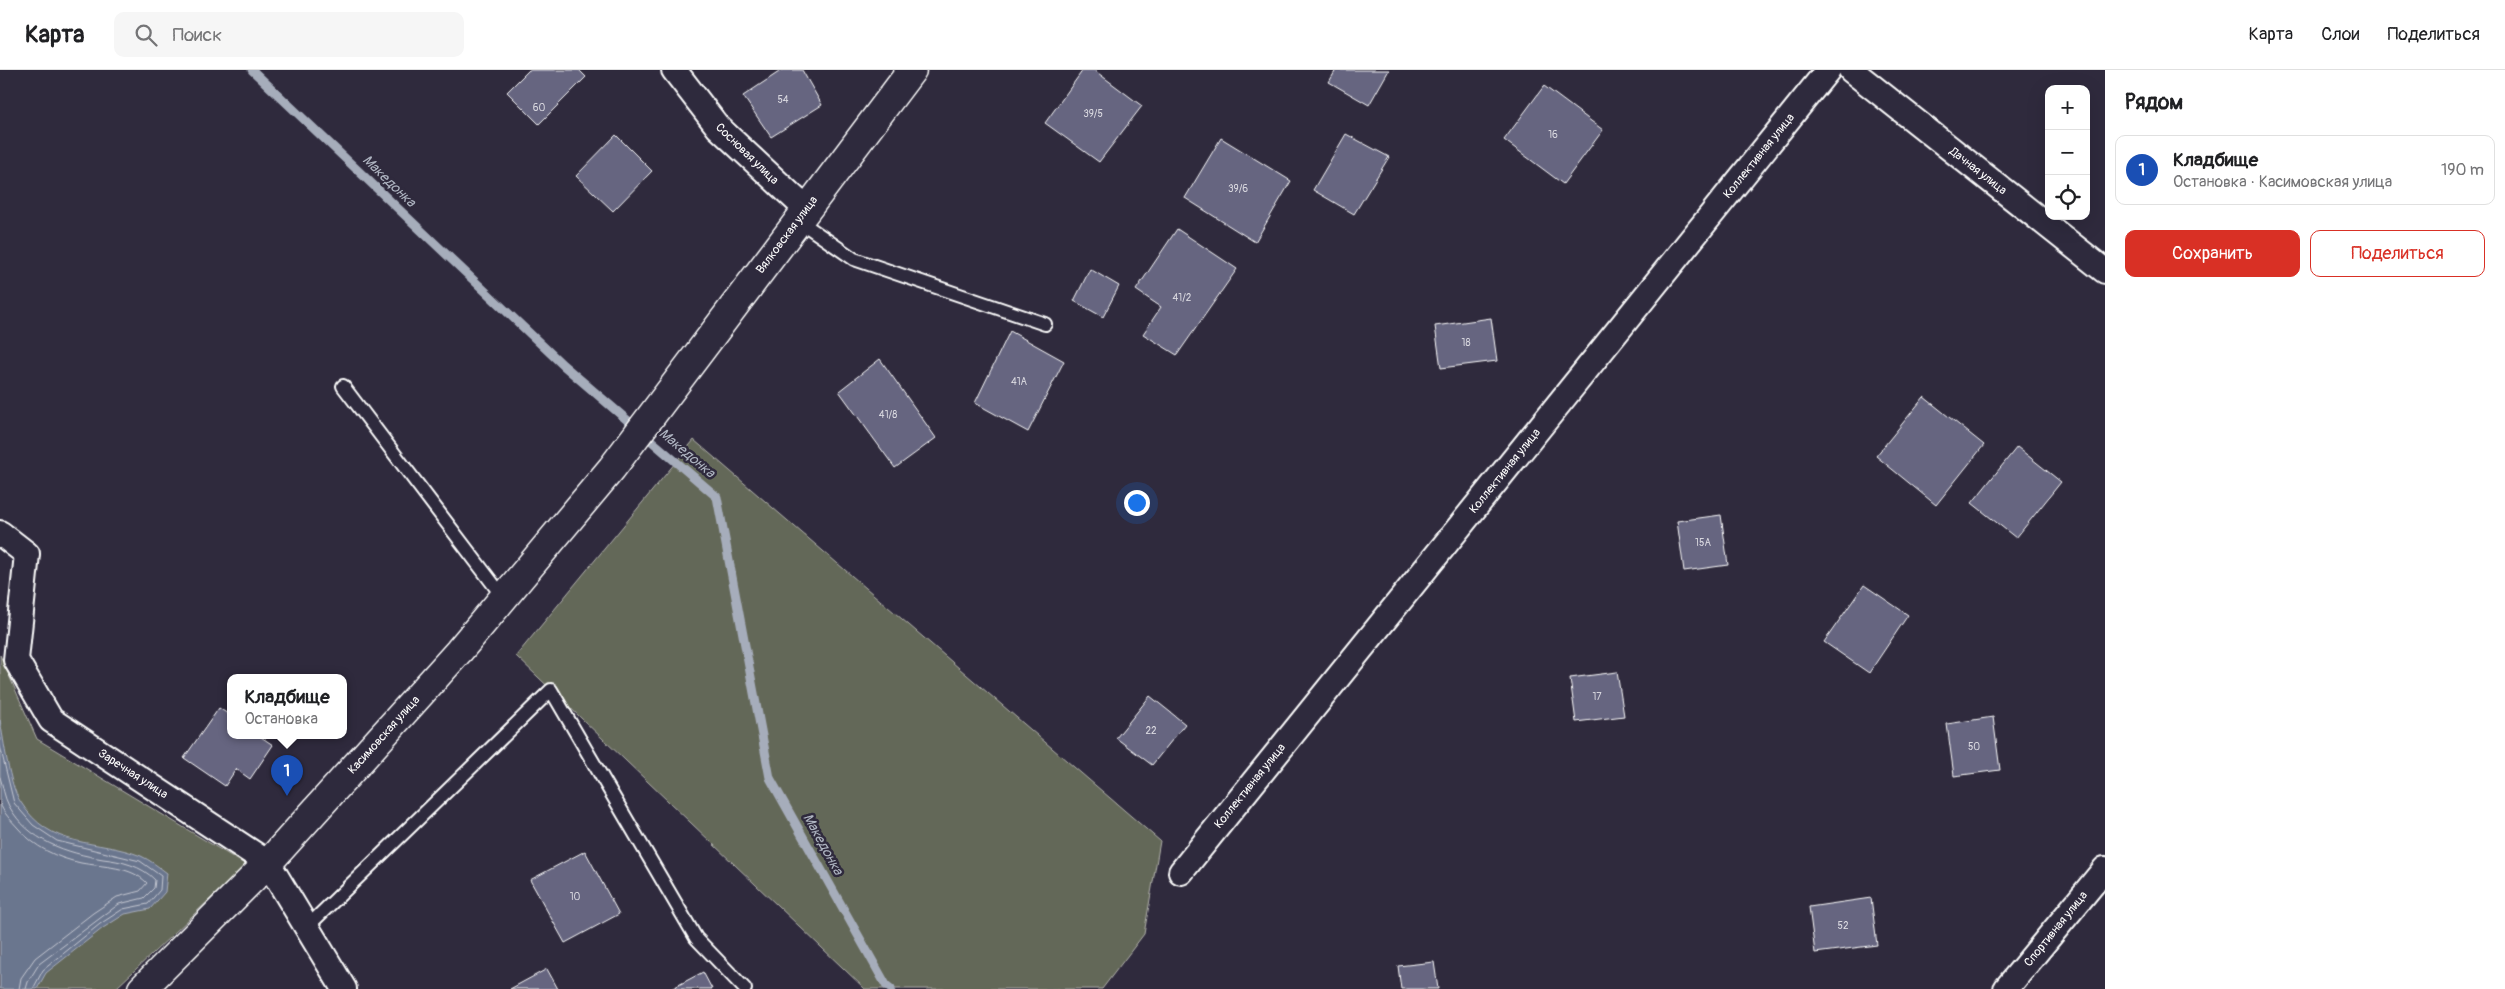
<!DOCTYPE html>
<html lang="ru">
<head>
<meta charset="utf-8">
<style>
  :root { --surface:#fff; --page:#f6f6f6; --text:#202124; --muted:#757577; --line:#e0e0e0; --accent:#d93025 }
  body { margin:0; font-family:Pangolin,sans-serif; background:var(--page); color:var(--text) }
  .controls { position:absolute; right:15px; top:15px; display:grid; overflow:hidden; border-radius:10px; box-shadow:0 5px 20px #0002 }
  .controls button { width:45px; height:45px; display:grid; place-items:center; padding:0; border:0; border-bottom:1px solid var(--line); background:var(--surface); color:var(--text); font:25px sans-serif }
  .you { position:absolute; left:1136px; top:432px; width:18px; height:18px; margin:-12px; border:4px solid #fff; border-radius:50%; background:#1a73e8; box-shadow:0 0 0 8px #1a73e833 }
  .badge { display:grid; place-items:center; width:32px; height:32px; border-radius:50%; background:var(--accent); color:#fff; font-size:16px; font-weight:700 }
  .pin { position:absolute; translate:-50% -41px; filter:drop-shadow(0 1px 2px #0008) }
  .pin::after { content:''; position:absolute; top:26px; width:18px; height:15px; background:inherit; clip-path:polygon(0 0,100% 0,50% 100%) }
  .popup { position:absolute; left:227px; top:604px; width:120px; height:65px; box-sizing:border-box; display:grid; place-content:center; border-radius:10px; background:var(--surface); filter:drop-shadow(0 1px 4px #0005); font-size:16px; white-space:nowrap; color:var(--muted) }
  .popup b { font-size:19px; color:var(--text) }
  .popup::after { content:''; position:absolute; left:50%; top:100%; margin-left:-10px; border:10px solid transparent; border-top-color:var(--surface) }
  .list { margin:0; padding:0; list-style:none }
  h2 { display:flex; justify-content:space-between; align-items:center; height:65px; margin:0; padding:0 20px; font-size:21px }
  h2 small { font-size:16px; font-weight:400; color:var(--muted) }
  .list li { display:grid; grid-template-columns:32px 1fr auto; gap:15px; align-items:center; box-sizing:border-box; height:70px; margin:0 10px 10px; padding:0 10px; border:1px solid var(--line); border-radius:10px }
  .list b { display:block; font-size:19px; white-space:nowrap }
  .list p { margin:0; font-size:16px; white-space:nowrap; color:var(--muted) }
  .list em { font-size:16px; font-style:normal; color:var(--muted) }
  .actions { display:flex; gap:10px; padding:15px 20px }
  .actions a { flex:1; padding:11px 0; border:1px solid var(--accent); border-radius:10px; text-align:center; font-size:18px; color:var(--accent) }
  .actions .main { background:var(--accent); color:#fff }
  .icon { flex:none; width:28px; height:28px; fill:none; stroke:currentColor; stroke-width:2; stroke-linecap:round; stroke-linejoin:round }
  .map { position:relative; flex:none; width:2105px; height:919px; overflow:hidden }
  header { display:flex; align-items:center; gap:30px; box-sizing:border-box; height:70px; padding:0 25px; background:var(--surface); border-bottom:1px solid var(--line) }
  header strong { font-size:24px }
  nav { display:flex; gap:28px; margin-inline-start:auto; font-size:18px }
  .search { width:350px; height:45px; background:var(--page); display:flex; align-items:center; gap:12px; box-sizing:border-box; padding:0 18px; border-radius:10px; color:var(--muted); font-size:19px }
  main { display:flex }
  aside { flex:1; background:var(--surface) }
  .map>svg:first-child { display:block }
  .green { fill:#646759; stroke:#b2b3ac }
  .water { fill:#6b768e; stroke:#a6adbb }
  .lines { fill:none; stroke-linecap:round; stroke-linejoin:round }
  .shore { stroke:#c4c8d2; stroke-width:1 }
  .stream { stroke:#a6adbb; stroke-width:9 }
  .building { fill:#666580; stroke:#fff }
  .service-casing { stroke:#fff; stroke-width:16 }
  .minor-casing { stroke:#fff; stroke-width:28 }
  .secondary-casing { stroke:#fff; stroke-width:31 }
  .service { stroke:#2f2a3d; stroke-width:12 }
  .minor { stroke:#2f2a3d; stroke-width:24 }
  .secondary { stroke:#2f2a3d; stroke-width:28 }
  .labels { text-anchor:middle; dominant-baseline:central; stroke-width:5; stroke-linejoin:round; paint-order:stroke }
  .number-label { font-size:10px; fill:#d9d8df }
  .street-label { font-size:12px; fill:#fff; stroke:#2f2a3d }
  .water-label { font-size:14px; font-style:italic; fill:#aeb4c1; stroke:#2f2a3d }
</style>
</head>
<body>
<header>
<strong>Карта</strong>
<div class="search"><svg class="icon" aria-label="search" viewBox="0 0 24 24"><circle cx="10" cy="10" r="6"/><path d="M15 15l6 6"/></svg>Поиск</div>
<nav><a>Карта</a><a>Слои</a><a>Поделиться</a></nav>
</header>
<main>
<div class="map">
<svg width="2105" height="919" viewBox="0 0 2105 919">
  <rect width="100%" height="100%" fill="#2f2a3d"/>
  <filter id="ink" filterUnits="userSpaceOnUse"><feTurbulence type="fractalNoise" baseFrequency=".02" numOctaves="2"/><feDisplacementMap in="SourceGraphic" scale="10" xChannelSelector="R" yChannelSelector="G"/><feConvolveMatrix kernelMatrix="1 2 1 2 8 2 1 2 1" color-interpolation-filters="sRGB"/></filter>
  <g filter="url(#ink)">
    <path class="green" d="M694 370 1160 771 1144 864 1102 919H865L516 586Z
      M0 585 37 669 246 795 115 919H0Z"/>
    <path class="water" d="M0 650C4 671 9 714 20 731 51 781 96 768 141 786 150 790 159 797 167 803L165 822 150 839 125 844 103 858 46 903 37 919H0Z"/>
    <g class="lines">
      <path class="shore" d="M0 676 14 733 33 755 57 771 140 791 161 806 160 820 148 834 123 839 100 854 43 900 33 919
        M0 707C3 716 4 727 9 736 28 771 67 783 103 789 121 791 142 796 155 810L154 818 144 828 119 834 39 894 28 912 26 919
        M0 733C3 743 11 750 18 758 34 777 57 788 81 793 103 797 131 796 147 813L140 821 117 827 93 843 35 888 21 908 19 919"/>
      <path class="stream" d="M252 0 563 295 717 427 770 708 886 915 891 919"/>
    </g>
    <path class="building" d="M529 0H579L586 7 539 54 507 22Z
      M782 0H802L822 35 771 67 743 26Z
      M1083 0H1094L1142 36 1099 92 1045 53Z
      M1336 0H1389L1369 35 1329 12Z
      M1544 16 1603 60 1563 114 1504 70Z
      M1346 64 1389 87 1354 144 1313 120Z
      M616 65 652 101 613 141 576 106Z
      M1221 68 1291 111 1255 172 1185 128Z
      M1177 159 1237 199 1177 285 1143 264 1161 237 1136 220Z
      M1090 199 1119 216 1103 247 1074 231Z
      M1491 248 1497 291 1441 298 1435 256Z
      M1010 261 1064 291 1028 362 975 333Z
      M880 289 936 368 895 398 839 321Z
      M1924 327 1984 375 1936 435 1876 386Z
      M2017 377 2061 412 2016 468 1972 433Z
      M1721 445 1728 495 1684 501 1677 451Z
      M1864 515 1908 545 1869 603 1824 572Z
      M1617 602 1624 646 1576 652 1570 608Z
      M1150 626 1185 654 1152 695 1116 668Z
      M219 638 231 646V665H258L273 675 250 709 236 699 225 716 184 688Z
      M1993 647 2000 700 1954 706 1947 654Z
      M585 781 619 844 565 873 530 810Z
      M1871 828 1877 875 1815 883 1809 837Z
      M1434 892 1438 919H1401L1398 896Z
      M547 899 558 919H510Z
      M703 902 712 919H671Z"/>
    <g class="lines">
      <g class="service-casing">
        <path id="service" d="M798 150 854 189 1045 254
          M343 316 503 527
          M307 857 551 620 696 868 745 919"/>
      </g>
      <g class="minor-casing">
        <path id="minor" d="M674 0 718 57 806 139
          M1851 0 2105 201
          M0 463 27 484 16 590 51 650 268 793 344 919
          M1181 802 1828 0
          M2006 919 2105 799"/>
      </g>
      <g class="secondary-casing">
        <path id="secondary" d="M142 919 268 793 459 581 612 398 912 0"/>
      </g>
      <use href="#service" class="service"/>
      <use href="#minor" class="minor"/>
      <use href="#secondary" class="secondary"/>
    </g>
  </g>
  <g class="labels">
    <g class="number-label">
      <text x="783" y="30">54</text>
      <text x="539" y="38">60</text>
      <text x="1093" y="44">39/5</text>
      <text x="1553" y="65">16</text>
      <text x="1238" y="119">39/6</text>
      <text x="1182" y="228">41/2</text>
      <text x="1466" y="273">18</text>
      <text x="1019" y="312">41А</text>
      <text x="888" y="345">41/8</text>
      <text x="1703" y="473">15А</text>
      <text x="1597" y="627">17</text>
      <text x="1151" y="661">22</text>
      <text x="1974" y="677">50</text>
      <text x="575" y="827">10</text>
      <text x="1843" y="856">52</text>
    </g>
    <g class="street-label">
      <text transform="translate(747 84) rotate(44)">Сосновая улица</text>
      <text transform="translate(1759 86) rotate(-51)">Коллективная улица</text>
      <text transform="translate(1978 101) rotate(38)">Дачная улица</text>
      <text transform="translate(787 165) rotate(-53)">Вялковская улица</text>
      <text transform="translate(1505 401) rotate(-51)">Коллективная улица</text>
      <text transform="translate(384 665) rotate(-48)">Касимовская улица</text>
      <text transform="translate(133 704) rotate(33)">Заречная улица</text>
      <text transform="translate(1250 716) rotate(-51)">Коллективная улица</text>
      <text transform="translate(2056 859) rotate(-51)">Спортивная улица</text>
    </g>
    <g class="water-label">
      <text transform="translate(389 111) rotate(44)">Македонка</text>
      <text transform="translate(687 383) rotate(40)">Македонка</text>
      <text transform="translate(823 774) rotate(61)">Македонка</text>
    </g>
  </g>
</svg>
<div class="controls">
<button>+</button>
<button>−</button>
<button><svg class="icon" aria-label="locate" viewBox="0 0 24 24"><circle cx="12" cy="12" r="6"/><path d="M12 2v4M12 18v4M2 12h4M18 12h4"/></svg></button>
</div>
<div class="you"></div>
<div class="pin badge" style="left:287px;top:726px;background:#1a4fb4">1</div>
<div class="popup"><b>Кладбище</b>Остановка</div>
</div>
<aside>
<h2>Рядом<small></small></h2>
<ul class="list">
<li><span class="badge" style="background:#1a4fb4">1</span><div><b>Кладбище</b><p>Остановка · Касимовская улица</p></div><em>190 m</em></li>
</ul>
<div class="actions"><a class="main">Сохранить</a><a>Поделиться</a></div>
</aside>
</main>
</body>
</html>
